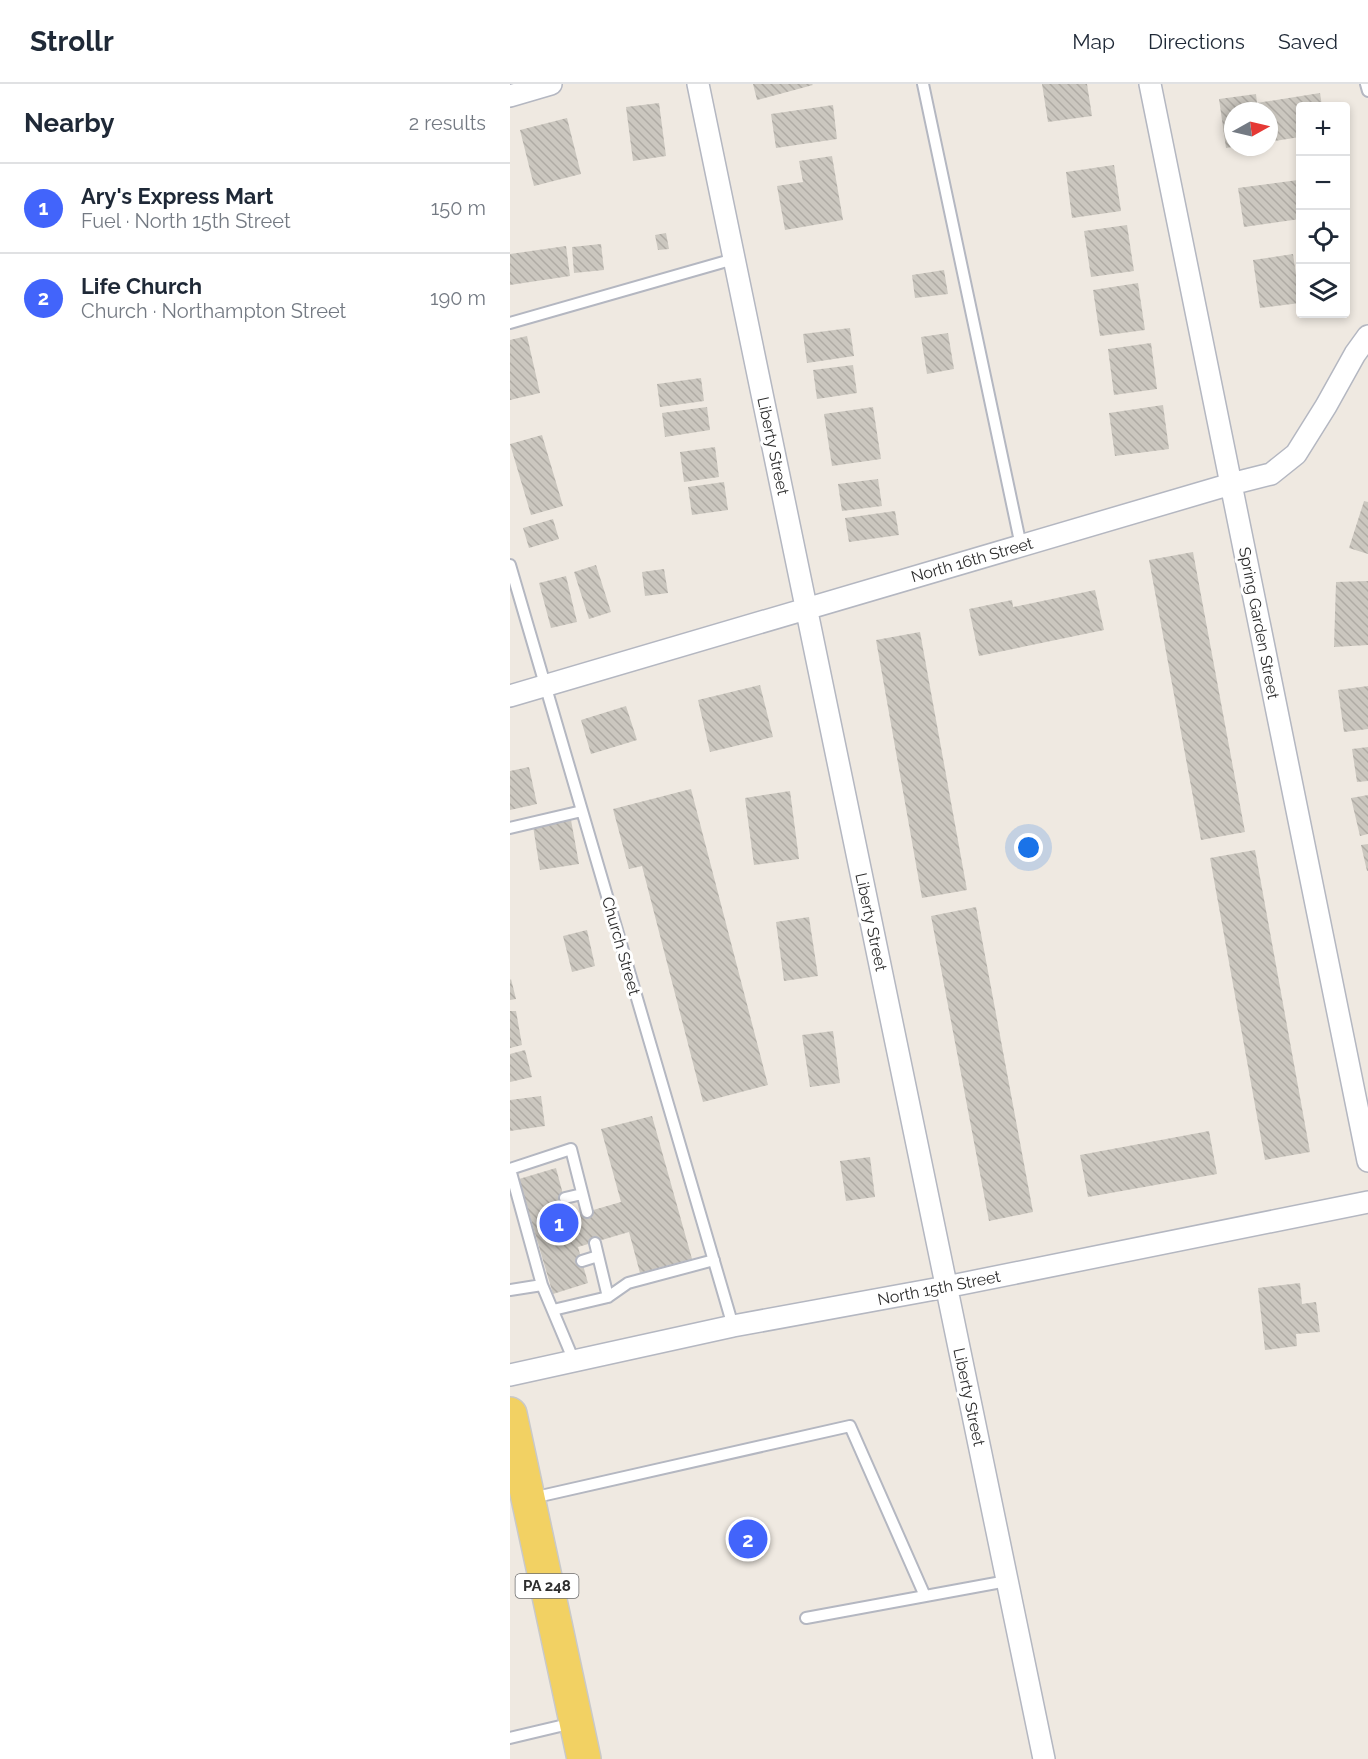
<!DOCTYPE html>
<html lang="en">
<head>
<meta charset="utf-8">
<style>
  :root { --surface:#fff; --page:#f6f6f7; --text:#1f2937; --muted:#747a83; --line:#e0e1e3; --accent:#4264fb }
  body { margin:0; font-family:Raleway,sans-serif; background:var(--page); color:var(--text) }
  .controls { position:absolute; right:18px; top:18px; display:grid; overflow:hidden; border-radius:6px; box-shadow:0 3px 9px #0003 }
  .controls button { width:54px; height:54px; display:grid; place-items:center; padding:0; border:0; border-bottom:2px solid var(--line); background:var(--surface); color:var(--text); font:30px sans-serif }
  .compass { position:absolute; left:714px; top:18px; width:54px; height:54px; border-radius:50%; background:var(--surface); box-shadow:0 3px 9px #0003; rotate:82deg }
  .you { position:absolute; left:519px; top:764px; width:21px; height:21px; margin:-15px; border:4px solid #fff; border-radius:50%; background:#1a73e8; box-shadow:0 0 0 9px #1a73e833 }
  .badge { display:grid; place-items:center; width:39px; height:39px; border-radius:50%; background:var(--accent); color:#fff; font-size:20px; font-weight:700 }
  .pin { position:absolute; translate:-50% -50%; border:3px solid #fff; box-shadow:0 2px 6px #0006 }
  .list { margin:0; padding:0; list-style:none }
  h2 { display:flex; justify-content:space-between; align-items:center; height:78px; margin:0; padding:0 24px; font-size:26px }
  h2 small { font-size:20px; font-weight:400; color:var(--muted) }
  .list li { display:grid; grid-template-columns:39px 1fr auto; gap:18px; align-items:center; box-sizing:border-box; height:90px; padding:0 24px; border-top:2px solid var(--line) }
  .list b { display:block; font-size:22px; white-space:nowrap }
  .list p { margin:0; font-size:20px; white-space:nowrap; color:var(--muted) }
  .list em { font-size:20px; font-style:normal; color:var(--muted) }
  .icon { flex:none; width:33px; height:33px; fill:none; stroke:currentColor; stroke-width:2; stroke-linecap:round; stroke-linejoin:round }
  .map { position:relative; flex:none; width:858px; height:1675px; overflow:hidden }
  header { display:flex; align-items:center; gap:36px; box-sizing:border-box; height:84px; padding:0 30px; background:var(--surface); border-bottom:2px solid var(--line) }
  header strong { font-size:28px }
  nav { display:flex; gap:33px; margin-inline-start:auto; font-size:21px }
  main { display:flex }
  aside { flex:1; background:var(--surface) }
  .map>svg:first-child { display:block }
  .building { fill:url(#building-back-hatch) }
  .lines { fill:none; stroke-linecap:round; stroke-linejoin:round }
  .service-casing { stroke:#b4b7c1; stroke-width:14 }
  .minor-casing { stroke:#b4b7c1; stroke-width:24 }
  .primary-casing { stroke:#c9c9c9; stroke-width:36 }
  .service { stroke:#fff; stroke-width:10 }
  .minor { stroke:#fff; stroke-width:21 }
  .primary { stroke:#f2d163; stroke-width:33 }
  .labels { text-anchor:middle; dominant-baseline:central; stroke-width:6; stroke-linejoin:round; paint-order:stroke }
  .shield { fill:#fff; stroke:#6d6d6d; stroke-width:1.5 }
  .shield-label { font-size:15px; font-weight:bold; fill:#2e2e2e }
  .street-label { font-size:16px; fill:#2e2e2e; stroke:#fff }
</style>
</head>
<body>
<header>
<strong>Strollr</strong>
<nav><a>Map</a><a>Directions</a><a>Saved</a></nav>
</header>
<main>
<aside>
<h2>Nearby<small>2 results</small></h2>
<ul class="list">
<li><span class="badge">1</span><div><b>Ary's Express Mart</b><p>Fuel · North 15th Street</p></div><em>150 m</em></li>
<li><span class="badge">2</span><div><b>Life Church</b><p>Church · Northampton Street</p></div><em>190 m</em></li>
</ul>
</aside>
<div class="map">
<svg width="858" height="1675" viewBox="0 0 858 1675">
  <defs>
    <pattern id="building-back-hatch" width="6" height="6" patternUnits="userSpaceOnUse" patternTransform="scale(1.5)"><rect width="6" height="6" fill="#cbc7bf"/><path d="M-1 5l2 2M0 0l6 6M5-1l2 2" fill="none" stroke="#afaba4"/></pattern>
  </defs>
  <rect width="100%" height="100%" fill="#efe9e1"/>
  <path class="building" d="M243 0H302L303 1 247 16Z
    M532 0H577L582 32 538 38Z
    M810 9 812 22H790V53L759 58V27H723V63L716 64 709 15 746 10 747 19Z
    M149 19 156 72 123 77 116 23Z
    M323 21 327 55 266 64 261 30Z
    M57 34 71 90 24 102 10 46Z
    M322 72 333 136 275 146 267 102 293 98 289 77Z
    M604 81 611 127 562 134 556 88Z
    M788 96 790 115V135L734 143 728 104Z
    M617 141 624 187 581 193 574 147Z
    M156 149 159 165 148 166 145 151Z
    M91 160 94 186 64 189 62 163Z
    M56 162 60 192 0 201V170Z
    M783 170 790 219 750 224 743 176Z
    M434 186 438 210 405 214 402 191Z
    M628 199 635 246 590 252 583 206Z
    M340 244 344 272 297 279 293 250Z
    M438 249 444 285 417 290 411 253Z
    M17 252 30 309 0 316V256Z
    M641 259 647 305 604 311 598 265Z
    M343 281 347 309 307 315 303 286Z
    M191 294 194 317 150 323 147 300Z
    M653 321 659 365 605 372 599 329Z
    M197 323 200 346 155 353 152 329Z
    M363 323 371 375 322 382 314 330Z
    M32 351 53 422 21 431 0 360Z
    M205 363 209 393 174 398 170 368Z
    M368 395 372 422 332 427 328 400Z
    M214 398 218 426 182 431 178 403Z
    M854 417 858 418V470L839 464Z
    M385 427 389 451 339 458 335 434Z
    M43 435 49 455 19 464 13 444Z
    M683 468 735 748 691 756 639 476Z
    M86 481 101 528 79 535 64 488Z
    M154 485 158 509 135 512 132 488Z
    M56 492 67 538 41 544 29 499Z
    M858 497V561L824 563 826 498Z
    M585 506 594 546 469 572 459 525 502 516 503 523Z
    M410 548 457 806 412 814 366 556Z
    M250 601 263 653 200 668 188 616Z
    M858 602V645L834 648 828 606Z
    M116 622 127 656 81 670 71 636Z
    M858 663V697L847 698 842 665Z
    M19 683 27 720 0 726V687Z
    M181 705 258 1001 193 1018 132 782 119 785 103 725Z
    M280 707 289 775 244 781 235 714Z
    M858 711V750L850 752 841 714Z
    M61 736 69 780 30 786 23 742Z
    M858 760V787H857L851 761Z
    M745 766 800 1068 755 1076 700 774Z
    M466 823 523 1128 479 1137 421 832Z
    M299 833 308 892 274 897 266 838Z
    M77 846 85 882 62 888 53 852Z
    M1 895 6 915 0 916V896Z
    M0 927H6L12 961 0 964Z
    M323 947 330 999 300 1003 292 951Z
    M15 966 22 993 0 998V970Z
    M31 1012 35 1042 0 1047V1016Z
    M142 1032 182 1175 130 1189 119 1148 68 1163 78 1199 43 1210 9 1095 46 1084 59 1133 111 1118 91 1045Z
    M699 1047 707 1090 578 1113 570 1071Z
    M360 1073 365 1113 336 1117 330 1077Z
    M790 1199 792 1220 806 1218 810 1248 786 1250 787 1262 755 1266 748 1204Z"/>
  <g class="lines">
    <g class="service-casing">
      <path id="service" d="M413 0 511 462
        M856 0 858 7
        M0 239 224 175
        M0 481 223 1242
        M0 744 72 727
        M0 1085 32 1201 64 1277
        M0 1085 61 1065 77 1128
        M55 1114 72 1110
        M72 1177 88 1172
        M0 1206 32 1201
        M98 1213 118 1199 204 1176
        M43 1226 98 1213 85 1159
        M22 1414 340 1342 415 1512
        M296 1534 497 1497
        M0 1654 63 1639"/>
    </g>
    <g class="minor-casing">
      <path id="minor" d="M188 0 534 1675
        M640 0 858 1077
        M0 12 41 0
        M0 612 721 400 761 390 786 370 816 322 845 270 858 252
        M0 1291 223 1242 436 1203 858 1118"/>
    </g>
    <g class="primary-casing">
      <path id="primary" d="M0 1330 74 1675"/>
    </g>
    <use href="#service" class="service"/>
    <use href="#minor" class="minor"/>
    <use href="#primary" class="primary"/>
  </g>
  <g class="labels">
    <rect class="shield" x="5.5" y="1490" width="63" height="24" rx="4.5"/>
    <g class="shield-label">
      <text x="37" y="1502">PA 248</text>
    </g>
    <g class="street-label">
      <text transform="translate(263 362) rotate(78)">Liberty Street</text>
      <text transform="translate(462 476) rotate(-16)">North 16th Street</text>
      <text transform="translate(749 539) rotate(79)">Spring Garden Street</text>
      <text transform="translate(361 838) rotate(78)">Liberty Street</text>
      <text transform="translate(111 862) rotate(74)">Church Street</text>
      <text transform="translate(429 1204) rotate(-11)">North 15th Street</text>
      <text transform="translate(459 1313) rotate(78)">Liberty Street</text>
    </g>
  </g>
</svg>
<div class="controls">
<button>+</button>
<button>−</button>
<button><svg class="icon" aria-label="locate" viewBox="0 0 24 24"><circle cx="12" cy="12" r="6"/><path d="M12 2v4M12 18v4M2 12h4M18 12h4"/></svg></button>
<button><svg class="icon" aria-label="layers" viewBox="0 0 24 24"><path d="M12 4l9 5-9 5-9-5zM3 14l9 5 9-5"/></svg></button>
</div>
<svg class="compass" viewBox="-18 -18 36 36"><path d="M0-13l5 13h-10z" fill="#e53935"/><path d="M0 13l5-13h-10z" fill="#747a83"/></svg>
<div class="you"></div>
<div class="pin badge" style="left:49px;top:1139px">1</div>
<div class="pin badge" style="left:238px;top:1455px">2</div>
</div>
</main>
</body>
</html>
